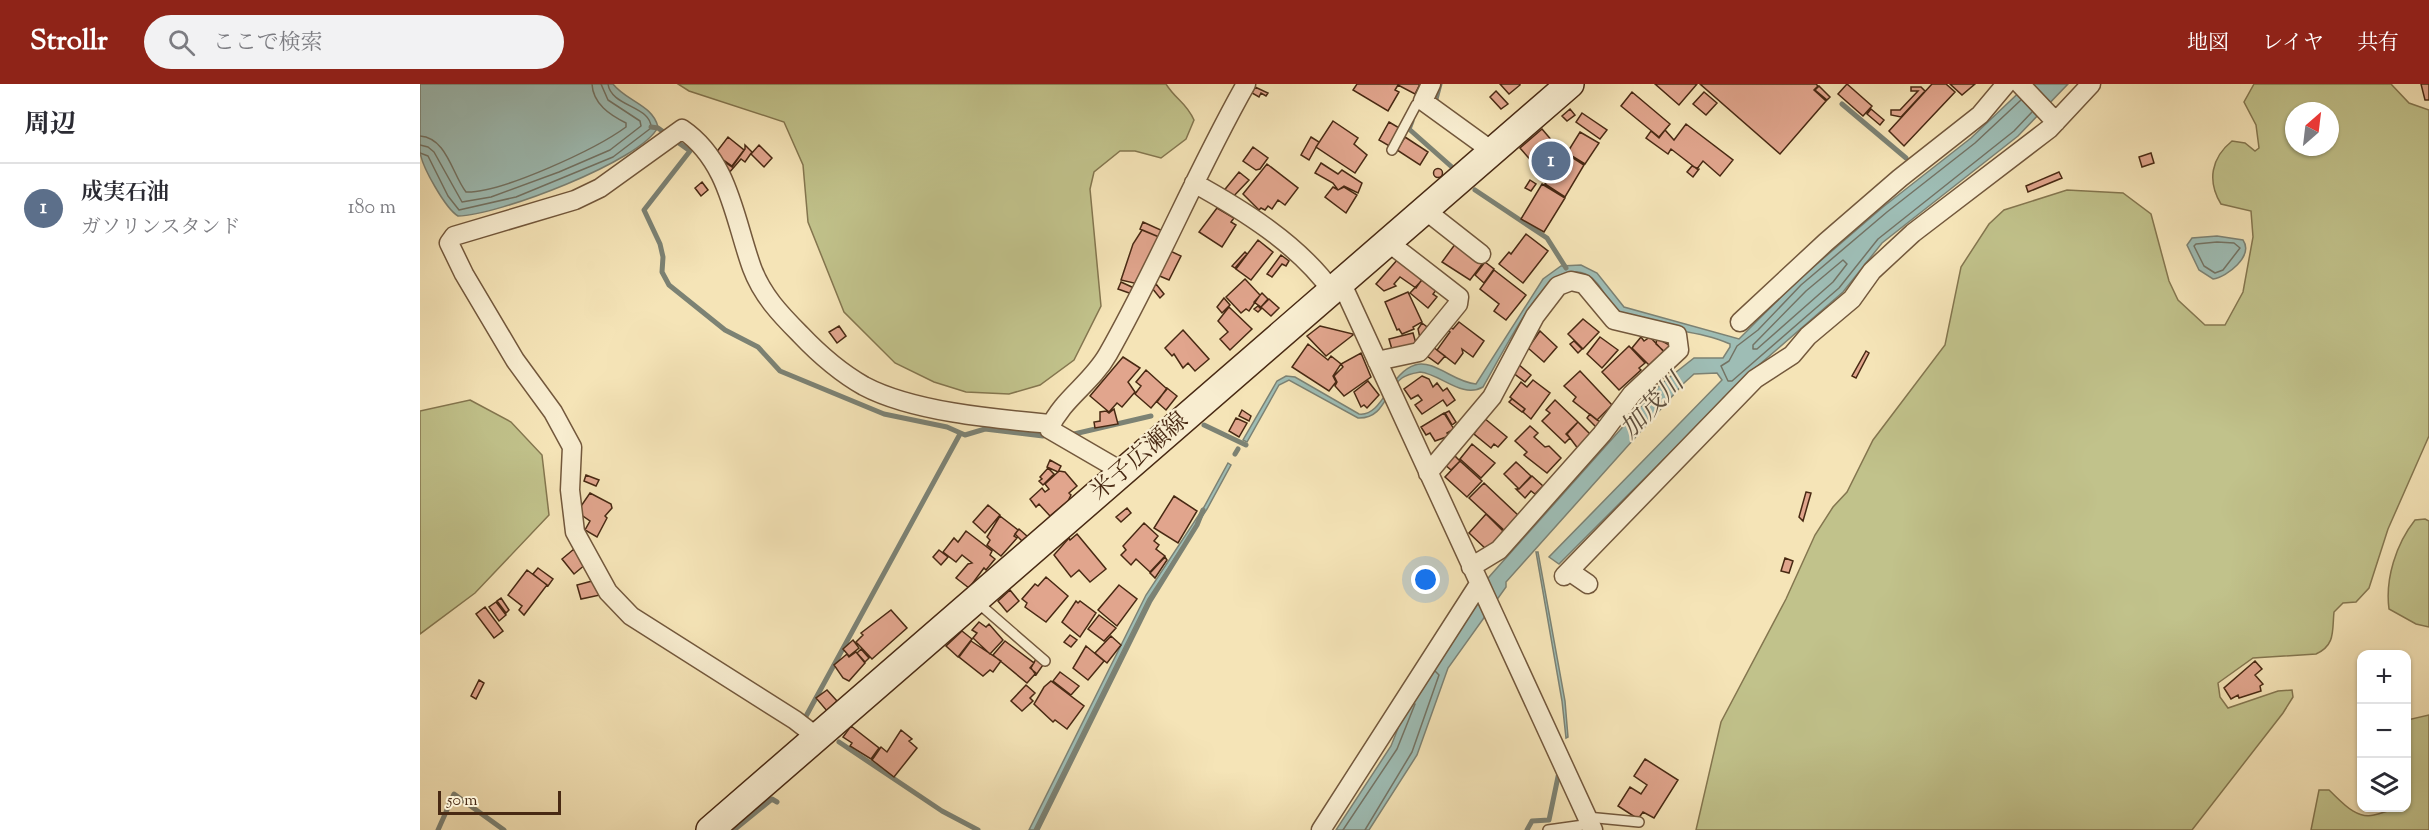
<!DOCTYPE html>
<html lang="ja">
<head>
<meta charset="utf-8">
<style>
  :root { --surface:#fff; --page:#f2f2f3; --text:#2b2b33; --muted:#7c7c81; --line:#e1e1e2; --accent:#8f2418 }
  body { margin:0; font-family:"Sorts Mill Goudy","Noto Serif JP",serif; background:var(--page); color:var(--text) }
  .controls { position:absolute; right:18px; bottom:18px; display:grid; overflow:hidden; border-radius:12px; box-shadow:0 2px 4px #0004 }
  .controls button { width:54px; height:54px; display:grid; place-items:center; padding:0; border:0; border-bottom:2px solid var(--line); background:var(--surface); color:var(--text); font:30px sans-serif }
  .compass { position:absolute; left:1865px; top:18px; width:54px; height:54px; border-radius:50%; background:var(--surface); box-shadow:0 2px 4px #0004; rotate:28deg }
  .scale { position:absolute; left:18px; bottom:15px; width:123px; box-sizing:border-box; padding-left:6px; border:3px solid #482913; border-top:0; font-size:16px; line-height:21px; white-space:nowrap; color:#482913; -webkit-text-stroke:4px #f8edd0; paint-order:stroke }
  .you { position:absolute; left:1006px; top:496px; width:21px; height:21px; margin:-15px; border:4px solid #fff; border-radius:50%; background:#1a73e8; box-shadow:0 0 0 9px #1a73e833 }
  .badge { display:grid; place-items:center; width:39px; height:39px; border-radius:50%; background:var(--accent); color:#fff; font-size:20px; font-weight:700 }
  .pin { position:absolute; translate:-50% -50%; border:3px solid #fff; box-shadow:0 2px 6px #0006 }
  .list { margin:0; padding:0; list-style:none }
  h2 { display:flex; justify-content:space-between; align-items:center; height:78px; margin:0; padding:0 24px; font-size:26px }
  h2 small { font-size:20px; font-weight:400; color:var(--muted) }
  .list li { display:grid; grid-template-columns:39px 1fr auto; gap:18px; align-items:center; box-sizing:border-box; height:90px; padding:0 24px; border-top:2px solid var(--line) }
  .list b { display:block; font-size:22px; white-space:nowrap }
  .list p { margin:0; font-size:20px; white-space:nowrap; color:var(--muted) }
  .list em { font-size:20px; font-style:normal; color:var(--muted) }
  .icon { flex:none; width:33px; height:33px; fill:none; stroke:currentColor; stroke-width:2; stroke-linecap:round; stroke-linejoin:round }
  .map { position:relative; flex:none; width:2009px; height:746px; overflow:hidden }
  header { display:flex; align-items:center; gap:36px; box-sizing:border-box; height:84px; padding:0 30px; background:var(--accent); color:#fff }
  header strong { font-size:28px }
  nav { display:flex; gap:33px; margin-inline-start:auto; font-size:21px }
  .search { width:420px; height:54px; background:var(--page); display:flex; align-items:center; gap:15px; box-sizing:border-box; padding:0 21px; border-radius:33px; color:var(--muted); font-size:22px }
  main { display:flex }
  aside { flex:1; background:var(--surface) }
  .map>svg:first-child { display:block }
  .green { fill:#c1c28b; stroke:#84764f; stroke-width:1.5; fill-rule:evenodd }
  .water { fill:#9ebdb5; stroke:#7c8274; stroke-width:1.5 }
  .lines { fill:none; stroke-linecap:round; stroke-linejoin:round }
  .shore { stroke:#737364; stroke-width:1.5 }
  .stream { stroke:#7c8274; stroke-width:5 }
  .building { fill:#e1a58d; stroke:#482913; stroke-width:1.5 }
  .service-casing { stroke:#73583c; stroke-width:12 }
  .minor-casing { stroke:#73583c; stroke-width:21 }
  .secondary-casing { stroke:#482913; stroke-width:30 }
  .service { stroke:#f8edd0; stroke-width:9 }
  .minor { stroke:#f8edd0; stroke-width:18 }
  .secondary { stroke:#f8edd0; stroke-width:27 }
  .labels { text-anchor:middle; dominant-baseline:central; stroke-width:4.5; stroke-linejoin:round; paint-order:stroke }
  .street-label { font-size:24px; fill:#482913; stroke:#f8edd0 }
  .water-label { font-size:26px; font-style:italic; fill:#5e4e3c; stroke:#f8edd0 }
</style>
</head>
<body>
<header>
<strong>Strollr</strong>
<div class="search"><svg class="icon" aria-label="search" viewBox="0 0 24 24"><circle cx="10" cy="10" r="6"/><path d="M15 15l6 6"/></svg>ここで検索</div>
<nav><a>地図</a><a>レイヤ</a><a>共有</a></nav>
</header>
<main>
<aside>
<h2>周辺<small></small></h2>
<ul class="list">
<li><span class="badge" style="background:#5c6f8a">1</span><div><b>成実石油</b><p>ガソリンスタンド</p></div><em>180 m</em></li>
</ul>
</aside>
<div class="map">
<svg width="2009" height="746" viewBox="0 0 2009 746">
  <rect width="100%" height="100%" fill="#f5e4b7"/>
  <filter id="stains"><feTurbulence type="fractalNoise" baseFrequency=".00333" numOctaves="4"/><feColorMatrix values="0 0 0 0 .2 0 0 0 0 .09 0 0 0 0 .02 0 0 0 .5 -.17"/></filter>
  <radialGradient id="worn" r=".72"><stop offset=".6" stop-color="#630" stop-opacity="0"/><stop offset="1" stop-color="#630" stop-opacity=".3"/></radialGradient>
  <path class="green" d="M258 0H746C756 16 766 18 774 36L766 55 741 74 715 67H700L674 88 670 105 681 222 654 276 620 301 589 310 546 308 514 298 475 279 424 228 388 138 383 81 364 38 269 7Z
    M1834 0H1971L1989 19 2009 26V352L1968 445 1949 504 1936 518 1923 519 1914 528C1912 546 1916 561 1896 570L1833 574 1798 599 1800 613 1808 624 1858 607 1872 606 1873 613 1863 629 1772 746H1276L1301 638 1366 515 1395 451 1413 423 1427 408 1453 356 1525 261 1541 183 1569 140 1584 126 1647 106 1703 109 1731 130 1749 197 1758 216 1785 241H1805L1823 208 1833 153 1831 127 1801 120C1787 97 1791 74 1812 57L1825 59 1835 67 1839 64 1836 41 1824 18ZM1874 27H1910V63H1874Z
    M50 316 91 338 122 371 129 431 55 509 0 550V327Z
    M2005 435 2009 437V543L1996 540 1969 525C1965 495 1976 460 1995 436Z
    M2009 631V746H1891L1899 706H1909C1921 717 1936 736 1954 731 1967 728 1972 724 1986 724L1987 636Z"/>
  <path class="water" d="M0 0H193C206 17 233 21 238 43 222 77 76 132 38 132 26 125 1 82 0 67 0 45 0 22 0 0Z
    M1608 0H1648L1598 52 1462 159 1423 208 1332 287 1139 480 1129 473 1302 296 1297 289 1274 290 1264 299 1086 498V503L1028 584 997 671 949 746H916L971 662 990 614 1069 493 1241 300 1274 274H1303L1310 263V260C1275 244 1233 248 1200 228 1186 220 1183 199 1167 191 1158 186 1145 187 1137 193 1111 211 1080 274 1063 303 1042 315 1021 290 1000 288 994 289 987 290 982 294 965 306 965 335 938 334L869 296 859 301 827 358 823 356 857 297 866 292 875 293 939 330C963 333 969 289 995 281 1014 275 1035 299 1056 300L1123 195 1141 182 1161 181 1177 189 1204 223 1319 255 1377 197 1463 123 1551 54Z
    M1797 152 1823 156C1834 172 1807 193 1793 195L1779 186 1767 161 1772 154Z
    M808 379 811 381 787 425 728 515 614 746H609L726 511 784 423Z
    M1116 468H1118L1145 617 1148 653 1146 654 1142 617Z"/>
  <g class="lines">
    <path class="shore" d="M1601 16 1555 59 1467 128 1381 201 1338 246 1317 262 1309 277 1301 282 1308 297H1312L1419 204 1458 155 1594 47 1612 28
      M0 52C27 54 32 90 46 108 82 109 176 65 206 43V39C190 31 173 20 172 0
      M0 61 8 63 14 68 42 118 71 113 139 88 190 66 221 42 220 37 188 16 181 0
      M0 69 8 72 28 112 39 126 96 113 193 73 231 44C232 22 191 23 188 0
      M1797 158 1814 159 1820 164 1803 186 1795 189 1784 182 1774 162 1776 160Z
      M1423 176 1427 180 1413 198 1337 265H1333V261L1386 207Z
      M923 746 977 665 995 620
      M945 746 992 668 1019 591 1015 587"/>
    <path class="stream" d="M1016 15 1020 0
      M1422 20 1486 74
      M992 37 989 45 1033 84
      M231 43 238 44 270 67 224 126 240 160 243 173 242 188 249 201 305 246 338 263 360 287 464 330 527 343 545 351 565 345 623 352
      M1055 106 1127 154 1146 184
      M784 341 826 361
      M654 350 731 332
      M815 370 818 365
      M385 634 540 350
      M419 658 522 727 558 746
      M18 746 34 710 84 746
      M314 746 352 715 357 718
      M617 746 730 517 777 441 783 426
      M1107 746 1112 737 1129 736 1139 688"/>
  </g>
  <path class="building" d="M937 0H1000L995 10 978 1 975 6 979 8 968 27 933 6Z
    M1080 0H1100V1L1089 10Z
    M1235 0H1277L1259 21Z
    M1280 0H1396L1398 2 1394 6 1406 17 1360 70Z
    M1427 0 1452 22 1443 32 1418 10Z
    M1512 0H1526L1535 8 1484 62 1469 47Z
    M1530 0H1555L1542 11Z
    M2001 0H2009V16H2005Z
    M1399 2 1410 13 1407 16 1395 6Z
    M835 3 848 9 846 12 841 9 839 13 832 9Z
    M1491 3H1501L1505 7 1481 33 1471 31V26H1480L1498 7H1491Z
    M1076 7 1088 20 1081 25 1070 13Z
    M1212 8 1250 40 1239 53 1201 22Z
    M1284 8 1297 19 1286 31 1273 20Z
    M1150 25 1155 31 1147 37 1142 32Z
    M1451 25 1464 36 1460 41 1447 30Z
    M1162 29 1187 46 1180 55 1156 38Z
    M913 37 938 54 934 60 947 71 935 89 896 63Z
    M969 38 981 45 971 63 959 56Z
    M1266 40 1313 76 1300 92 1283 77 1277 85 1251 65 1248 70 1226 54 1231 47 1239 54 1245 46 1254 56Z
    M1122 45 1150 78 1128 96 1100 64Z
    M1160 48 1179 59 1165 80 1147 69Z
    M308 53 324 66 312 82 295 70Z
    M891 53 899 58 889 76 881 71Z
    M985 53 1008 68 1000 81 977 66Z
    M325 61 332 68 325 78 321 75 308 90 296 72 312 83 325 65Z
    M339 61 352 74 344 83 331 70Z
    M833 63 848 74 840 85 836 86 823 77Z
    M1731 69 1734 79 1722 83 1719 73Z
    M1150 72 1164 81 1145 113 1125 100 1151 78 1148 75Z
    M901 79 918 90 922 86 942 99 938 109 924 102 918 106 913 99 895 89Z
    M847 80 878 104 865 121 858 116 852 125 848 122 845 126 841 124 839 126 823 110Z
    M1272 82 1279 85 1273 93 1267 88Z
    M1013.5 89a4.5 4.5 0 1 1 9 0a4.5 4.5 0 1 1-9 0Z
    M819 88 829 96 810 116 802 109Z
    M1639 88 1642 94 1608 108 1606 102Z
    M1110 96 1116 100 1111 107 1105 104Z
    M282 98 288 106 281 112 275 104Z
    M1122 100 1145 114 1124 148 1101 135Z
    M913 103 918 106 924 103 937 111 926 129 905 113Z
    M797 124 814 134 811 138 816 141 802 163 779 148Z
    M723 138 743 147 739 153 720 145Z
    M722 146 739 153 718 200 701 196 713 160Z
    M1106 150 1128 167 1103 199 1079 180 1089 168 1091 170Z
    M838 156 853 168 831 196 816 185Z
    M1036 159 1063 179 1050 196 1022 178Z
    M746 165 761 172 749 196 735 190Z
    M825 168 827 170 815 184 812 182Z
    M861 171 869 177 866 182 862 180 852 193 847 190Z
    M978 175 1003 194 996 204 980 193 974 200 976 202 964 207 956 200Z
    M1065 178 1074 185 1064 199 1055 191Z
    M1074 186 1106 211 1086 236 1074 227 1079 220 1060 205Z
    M1004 194 1017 205 1013 210 1017 213 1008 224 990 209Z
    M825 195 840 211 829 227 826 225 821 229 806 213Z
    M701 198 714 204 712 210 698 205Z
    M736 200 744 210 740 214 732 204Z
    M988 208 1002 238 993 243 994 245 982 250 979 245 977 246 965 218Z
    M842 209 848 215 841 223 834 218Z
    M804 214 810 221 802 229 797 223Z
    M849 215 859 224 851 232 842 224 838 228 834 225 838 222 840 224Z
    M809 223 832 245 810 266 800 255 808 248 798 237Z
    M1163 235 1179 248 1163 265 1148 250Z
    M1039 238 1064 257 1053 273 1042 265 1043 269 1035 280 1017 266 1030 248 1026 246 1029 242 1033 245Z
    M1002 239 1011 246 1001 259 998 245Z
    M419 242 426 252 417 259 409 248Z
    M900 242 933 250V251L906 272 887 252Z
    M763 246 789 275 775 287 768 279 763 284 754 270 752 272 745 264Z
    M1120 247 1137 263 1124 278 1108 264Z
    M993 249 997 263 973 269 969 255Z
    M1180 253 1198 266 1182 284 1167 270Z
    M1221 253 1224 257 1230 253 1246 270 1232 284 1212 264Z
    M1237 254 1251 262 1246 269 1236 260Z
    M1154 257 1162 265 1158 269 1150 260Z
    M888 260 908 276 911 272 921 280 913 292 916 298 909 307 872 283Z
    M1209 262 1225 279 1219 284 1221 286 1199 306 1182 288Z
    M1013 263 1025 272 1018 280 1007 272Z
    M1446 267 1449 269 1436 294 1432 292Z
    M941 269 951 293 924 312 915 302 917 298 914 292 923 283 921 280Z
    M703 273 720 284 708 298 715 308 702 323 697 319 689 328 670 312Z
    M1098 280 1111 291 1105 298 1092 288Z
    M726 286 747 305 731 324 715 310 721 302 716 298Z
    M1160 287 1192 321 1177 336 1153 317 1156 313 1144 302Z
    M1002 292 1009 295 1013 303 1017 299 1023 307 1027 304 1035 316 1027 322 1023 316 1002 330 995 321 1002 316 998 311 991 315 984 305Z
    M1113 296 1130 309 1111 335 1103 328 1105 325 1090 313 1101 298 1107 303Z
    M948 297 959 311 947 324 944 321 941 323 934 308Z
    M747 304 757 312 746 326 737 318Z
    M1092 315 1105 325 1102 328 1089 318Z
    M1135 316 1158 338 1146 350 1150 354 1145 359 1122 337 1130 329 1126 326Z
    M694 325 698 340 675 344 674 338 680 337V328L686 327 689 329Z
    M822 326 831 332 829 337 819 332Z
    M1029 327 1036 338 1032 341 1025 329Z
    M1024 329 1034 345 1027 349 1029 352 1015 357 1010 349 1006 351 1001 343Z
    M1170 330 1181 339 1176 343 1167 334Z
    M816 334 827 339 819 353 809 347Z
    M1064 334 1087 353 1078 363 1074 360 1071 364 1054 350Z
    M1158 338 1172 352 1159 366 1147 350Z
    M1110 342 1118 349 1114 353 1125 363 1129 362 1141 374 1127 389 1104 371 1107 368 1095 357Z
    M1052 360 1075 379 1061 394 1040 375Z
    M1033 370 1040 377 1031 386 1024 380Z
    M630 376 641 382 638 388 627 383Z
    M1040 377 1062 397 1047 413 1025 393Z
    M1096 378 1111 392 1099 405 1084 390Z
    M628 384 634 390 623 401 619 397 622 395 620 393Z
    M639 387 645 388 657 402 649 409 651 411 648 417 630 432 619 420 616 423 610 415 622 404 625 408 629 405 625 400Z
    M166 391 179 396 176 402 164 397Z
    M1112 392 1123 402 1115 410 1111 407 1105 414 1096 405H1099Z
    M1064 399 1099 432 1085 447 1049 414Z
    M1386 408 1391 409 1383 437 1379 433Z
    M170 409 191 420 192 424 185 432 187 434 177 453 165 446 170 437 157 428Z
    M754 412 777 427 758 459 734 444Z
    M568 421 580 431 565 449 553 438Z
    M707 424 711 429 701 438 696 433Z
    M1066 430 1084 448 1067 466 1049 449Z
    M580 432 598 446 594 452 597 454 581 472 567 461 570 456 567 453Z
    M724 439 738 452 734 457 739 461 736 465 745 472 730 488 716 475 711 481 701 471 706 466 703 462Z
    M599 445 608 453 603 458 595 450Z
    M546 447 572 467 570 471 575 475 566 486 564 484 549 504 536 494 548 480 552 479 542 471 536 478 523 468 534 454 538 458Z
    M657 450 686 485 670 498 659 486 651 493 634 471 649 454 650 456Z
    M154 465 166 480 154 490 142 475Z
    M519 466 528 473 521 481 513 473Z
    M745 473 747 476 735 494 730 489Z
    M1365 474 1373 477 1369 489 1361 487Z
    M118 484 133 495 128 502 113 490Z
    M107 486 127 501 104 531 99 526 102 522 88 511Z
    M626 493 648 512 626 538 605 523 607 519 602 515 615 500 618 502Z
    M176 496 180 511 161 515 157 501Z
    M699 501 717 515 697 542 678 526Z
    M590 506 599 517 587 528 578 517Z
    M81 514 89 526 86 529 77 517Z
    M656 517 658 519 660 517 676 529 660 553 642 538Z
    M76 518 86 531 79 537 69 523Z
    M65 523 83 547 74 554 56 530Z
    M471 526 487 544 452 575 436 558 443 551 441 549Z
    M679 531 696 544 684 557 668 545Z
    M559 538 566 543 569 540 583 556 570 570 553 554 557 549 552 546Z
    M542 547 552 555 538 573 526 562Z
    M650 551 657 556 651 563 644 558Z
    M691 552 701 561 687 579 675 569Z
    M433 556 439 564 429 572 423 565Z
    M551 557 581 577 573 588 570 586 563 592 539 573Z
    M585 557 614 579 610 584 616 589 607 599 573 571Z
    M666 562 684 577 668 596 653 584Z
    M441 565 449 574 445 578 437 569Z
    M436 568 445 579 429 597 423 594 414 581 427 570 429 573Z
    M616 575 623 581 616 591 611 584Z
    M1835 577 1842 585 1835 591 1843 600 1840 602 1841 607 1819 614 1818 611 1811 615 1804 604Z
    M640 588 659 602 651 611 633 597Z
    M59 596 64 599 56 615 51 612Z
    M631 597 664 622 647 645 635 636 633 638 614 620 624 603Z
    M606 601 615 609 610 614 613 617 602 627 591 617Z
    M407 606 417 617 407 627 396 614Z
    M431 642 459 664 451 675 430 662 432 659 423 653Z
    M481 646 492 655 489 657 497 664 474 693 452 676 461 663 467 668Z
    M1225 675 1258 696 1234 734 1223 728 1218 735 1198 722 1210 703 1221 710 1227 701 1214 692Z"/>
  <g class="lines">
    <g class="service-casing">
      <path id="service" d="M972 66 996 21 1003 17
        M557 518 625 577
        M1167 733 1219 738
        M1128 746 1171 740"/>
    </g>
    <g class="minor-casing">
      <path id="minor" d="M1011 0 1003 17 1072 67
        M1600 0 1636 38
        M774 99C823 126 878 160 912 207
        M1005 126 1061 170
        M921 198 1173 746
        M1320 238 1406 158 1480 94 1560 31 1586 0
        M957 277 999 268 1038 220 1039 213 968 158
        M703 388 629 345C643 314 671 300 688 270 738 182 776 88 826 0
        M1008 389 1072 313 1115 232 1138 202 1151 197 1164 200 1194 236 1257 251 1259 266 1212 310 1182 350 1079 466 1051 483
        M1149 487 1168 500
        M1144 492 1335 295 1372 271 1388 252 1432 215 1452 187 1493 149 1629 45 1671 0
        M397 653 375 636 211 532 188 508 155 448 150 406 152 363 133 328 95 276 44 190 29 159 34 152 155 116 180 104 262 45C309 77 314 134 332 184 342 211 360 230 380 250 398 269 421 289 444 302 493 328 576 335 631 340
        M901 746 1059 500"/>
    </g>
    <g class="secondary-casing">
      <path id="secondary" d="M290 746 1150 0"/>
    </g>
    <use href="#service" class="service"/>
    <use href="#minor" class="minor"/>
    <use href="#secondary" class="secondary"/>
  </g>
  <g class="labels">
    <g class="street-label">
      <text transform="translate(720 373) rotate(-41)">米子広瀬線</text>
    </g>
    <g class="water-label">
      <text transform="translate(1233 323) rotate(-46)">加茂川</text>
    </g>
  </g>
  <rect width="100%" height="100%" filter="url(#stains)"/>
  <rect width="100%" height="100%" fill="url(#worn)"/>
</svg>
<div class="controls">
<button>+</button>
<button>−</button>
<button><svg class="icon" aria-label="layers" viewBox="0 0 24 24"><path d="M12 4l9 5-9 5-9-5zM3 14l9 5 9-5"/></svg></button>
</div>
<svg class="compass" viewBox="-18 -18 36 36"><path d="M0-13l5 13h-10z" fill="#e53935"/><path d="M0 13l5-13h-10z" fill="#7c7c81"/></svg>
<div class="scale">50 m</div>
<div class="you"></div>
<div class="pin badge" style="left:1131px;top:77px;background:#5c6f8a">1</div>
</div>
</main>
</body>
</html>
